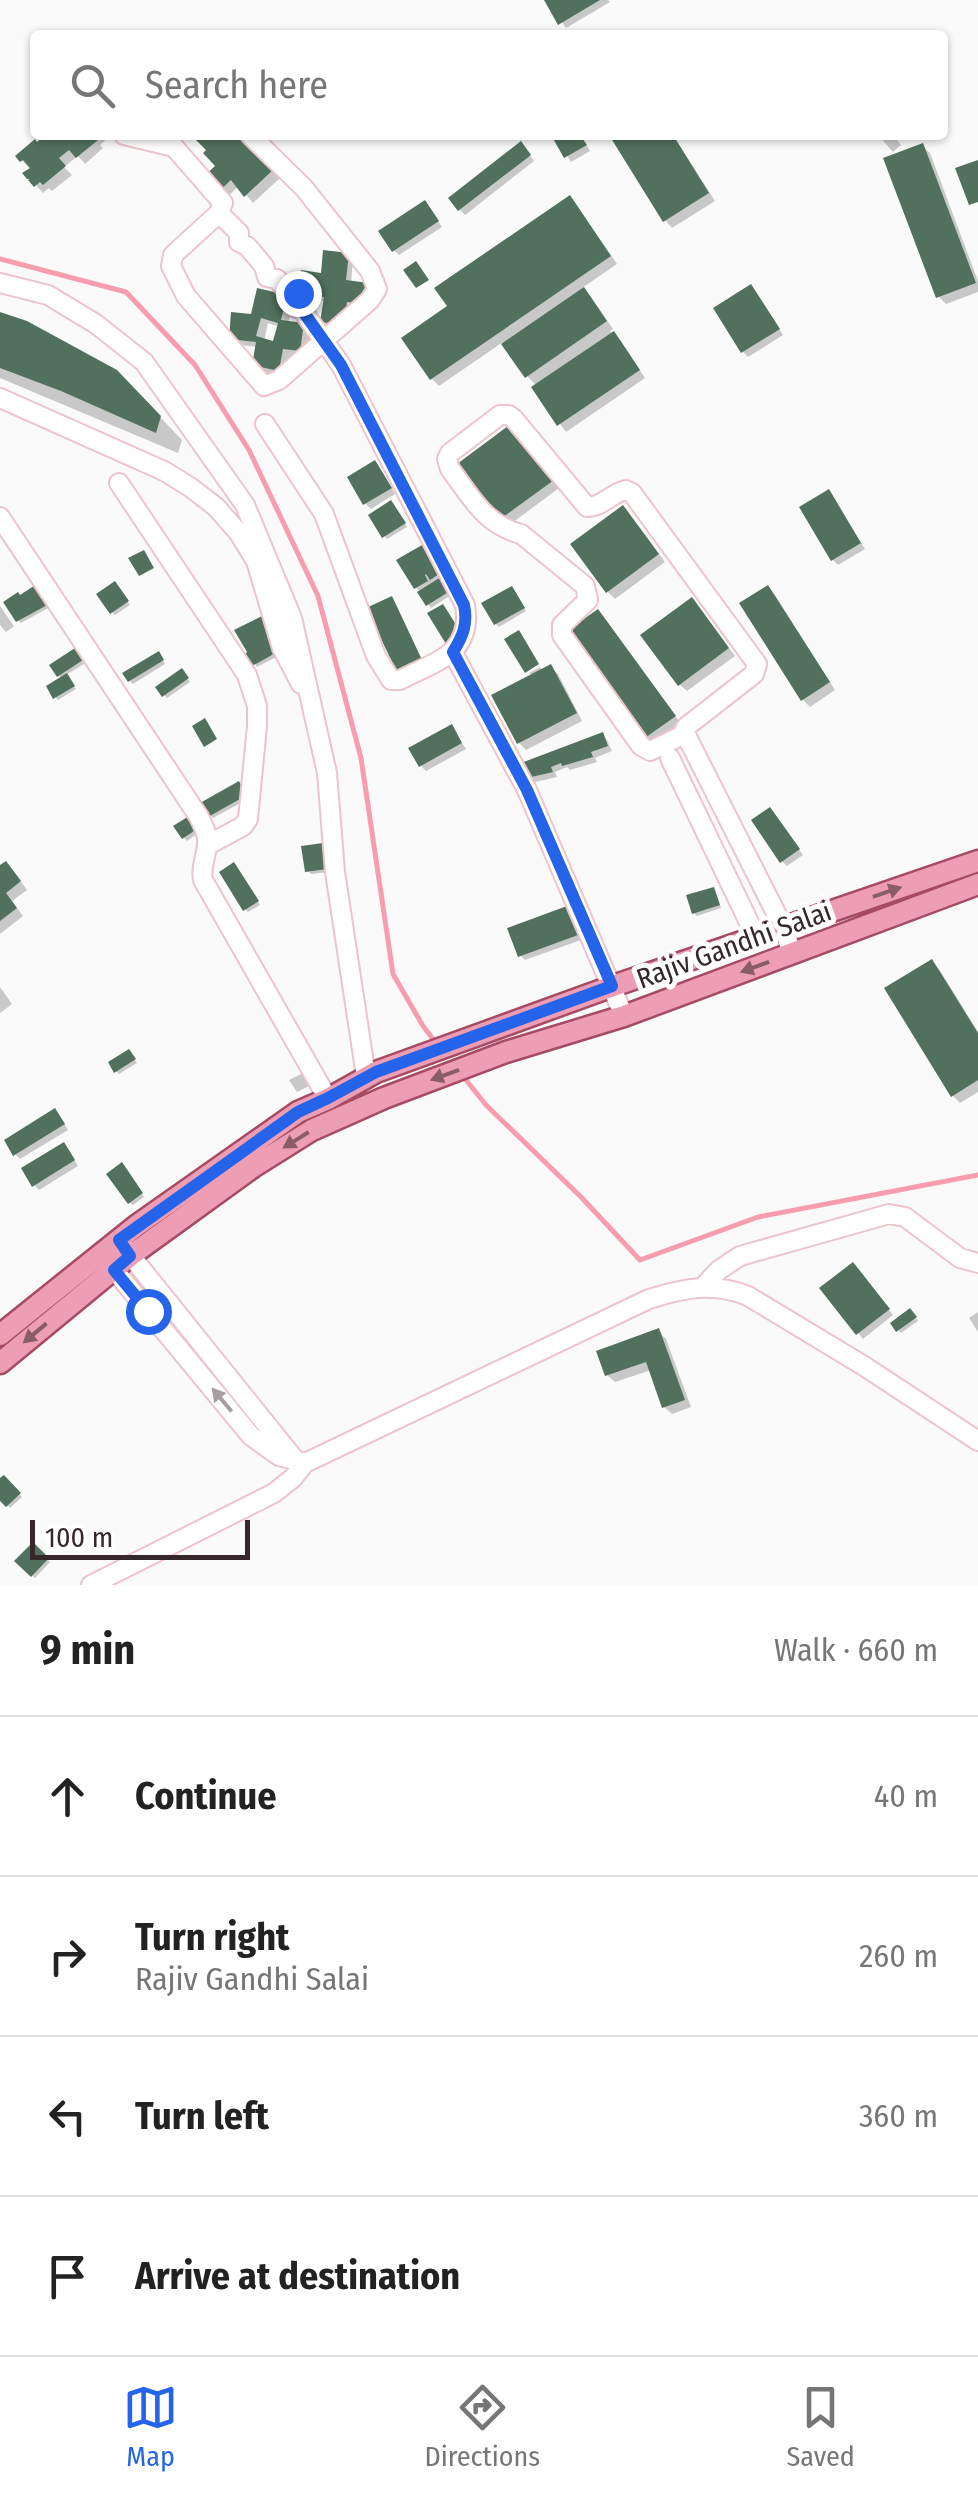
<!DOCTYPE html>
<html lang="en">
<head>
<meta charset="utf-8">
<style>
  :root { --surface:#fff; --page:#f2f2f2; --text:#222; --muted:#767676; --line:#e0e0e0; --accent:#2563eb }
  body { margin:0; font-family:"Fira Sans Condensed",sans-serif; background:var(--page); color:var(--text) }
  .scale { position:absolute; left:30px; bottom:25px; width:220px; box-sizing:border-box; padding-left:10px; border:5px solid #36272a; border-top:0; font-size:28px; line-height:35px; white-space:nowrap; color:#36272a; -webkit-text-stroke:8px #fff; paint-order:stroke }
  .stop { position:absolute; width:30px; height:30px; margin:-22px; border:8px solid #2563eb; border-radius:50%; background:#fff }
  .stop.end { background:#2563eb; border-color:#fff; box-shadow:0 2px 10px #0008 }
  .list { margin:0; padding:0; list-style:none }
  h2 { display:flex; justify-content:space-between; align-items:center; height:130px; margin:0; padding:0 40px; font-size:42px }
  h2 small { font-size:32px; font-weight:400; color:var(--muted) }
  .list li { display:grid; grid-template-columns:65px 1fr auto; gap:30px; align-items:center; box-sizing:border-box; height:160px; padding:0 40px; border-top:2px solid var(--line) }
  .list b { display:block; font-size:38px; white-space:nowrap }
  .list p { margin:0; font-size:32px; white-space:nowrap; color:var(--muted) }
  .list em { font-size:32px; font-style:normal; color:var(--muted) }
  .icon { flex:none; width:55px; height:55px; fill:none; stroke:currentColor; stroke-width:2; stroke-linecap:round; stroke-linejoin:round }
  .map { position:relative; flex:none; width:978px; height:1585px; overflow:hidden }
  .search { position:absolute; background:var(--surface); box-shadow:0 2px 8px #0004; left:30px; right:30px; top:30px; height:110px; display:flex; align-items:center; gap:25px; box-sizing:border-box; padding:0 35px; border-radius:10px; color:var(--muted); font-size:38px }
  .sheet { height:770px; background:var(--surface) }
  nav { display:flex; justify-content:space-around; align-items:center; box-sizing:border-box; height:140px; border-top:2px solid var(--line); background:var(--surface); font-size:28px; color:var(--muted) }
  nav a { display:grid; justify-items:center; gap:5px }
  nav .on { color:var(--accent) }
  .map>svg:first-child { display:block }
  .shadow { fill:#0003; fill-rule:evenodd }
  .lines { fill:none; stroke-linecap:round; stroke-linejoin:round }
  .stream { stroke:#f89db0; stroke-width:5 }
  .building { fill:#51715e; fill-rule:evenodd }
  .minor-casing { stroke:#edc4cb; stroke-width:22 }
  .major-casing { stroke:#a64b63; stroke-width:25 }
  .minor { stroke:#fff; stroke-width:18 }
  .major { stroke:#ee9eb4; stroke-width:20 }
  .oneway { fill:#895d68 }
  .oneway2 { fill:#a59e9f }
  .route { stroke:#2563eb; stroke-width:12 }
  .labels { text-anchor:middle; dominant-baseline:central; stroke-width:10; stroke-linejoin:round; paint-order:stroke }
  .street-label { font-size:28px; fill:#36272a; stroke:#fff }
</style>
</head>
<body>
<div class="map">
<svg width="978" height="1585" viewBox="0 0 978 1585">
  <rect width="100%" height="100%" fill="#fafafa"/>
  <path class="shadow" d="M547 0H608L610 2 566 28Z
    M47 135H105L108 138 100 145 103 148 85 164 78 156 64 167 72 175 52 191 49 188 43 193 25 173 31 170 18 156Z
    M205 135H240L280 178 253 203 239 186 226 198 206 177 218 166 209 150Z
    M554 135H580L590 151 571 162Z
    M612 135H673L715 201 672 228 665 220Z
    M878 135H893L901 145 893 152Z
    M922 146 930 153 978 281V292L946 304 938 296Z
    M526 150 534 161 465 215 460 210 452 198Z
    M577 206 617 264 582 288 591 297 613 329 610 331 621 341 645 378 566 432 534 388 537 386 527 376 503 342 439 386 432 379 450 307Z
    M430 209 442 227 399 255 394 250Z
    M348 255 353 260 351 283 373 291 328 326 323 321 326 301 306 299 301 294Z
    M259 291 293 305 288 323 303 325 310 332 307 357 290 355 286 377 262 372 255 365 258 347 239 345 232 338 252 317ZM268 323 280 327 274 344 264 341Z
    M756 292 783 335 748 357 743 352Z
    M0 315 139 395 182 440 178 453 0 378Z
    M519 434 559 488 508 526 501 519Z
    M380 468 395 494 371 509 365 503Z
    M829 492 865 549 838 565 833 560Z
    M393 506 407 527 387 539 371 516Z
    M630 515 665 562 615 599 608 592Z
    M427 553 451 595 431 608 416 587Z
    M36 587 50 607 21 623 18 620 20 598Z
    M117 588 130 605 115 615 112 612Z
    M768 588 775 595 835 690 810 707 802 699Z
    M515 592 526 611 499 627 496 624Z
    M0 606 14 626 6 632 0 625Z
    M699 607 735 656 687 691 679 684Z
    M605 619 681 724 651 746 644 739Z
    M238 631 280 655 257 667Z
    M78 654 84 664 66 675 76 689 58 700 55 697 62 679 58 675Z
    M161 657 165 664 133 684 130 681Z
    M540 667 542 671 551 667 558 674 582 721 526 750 519 743 532 676 529 673Z
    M181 672 190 682 167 698 159 688Z
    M451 727 466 749 426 771 421 766Z
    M602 735 607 740 612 751 595 758 597 762 570 770 567 767 555 772 557 777 535 782 529 777Z
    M239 784 248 799 213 818 210 815Z
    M775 815 803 855 787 866 782 861Z
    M192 822 198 833 187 841 184 838Z
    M322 845 325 848 329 872 311 874 308 871Z
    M0 868 13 871 27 890 12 901 23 916 0 934Z
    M237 868 260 905 248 912 245 909Z
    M714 890 721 908 697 916 694 913Z
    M566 909 572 914 581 940 525 960 520 955Z
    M932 962 939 969 978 1032V1092L960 1103 953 1096Z
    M0 987 12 1004 0 1013Z
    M131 1055 137 1063 119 1074 116 1071Z
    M303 1073 311 1085 297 1092 289 1080Z
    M60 1117 68 1130 20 1159 15 1154Z
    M69 1150 78 1166 39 1190 34 1185Z
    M124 1169 144 1197 133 1205 130 1203Z
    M858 1270 893 1315 863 1339 823 1288Z
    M910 1311 918 1321 901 1333 893 1323Z
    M978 1312V1332L969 1318Z
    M658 1331 666 1339 691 1407 672 1414 664 1407 651 1370 615 1382 607 1375Z
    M4 1478 22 1497 10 1508 0 1497V1482Z
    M33 1545 50 1562 35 1578 18 1561Z"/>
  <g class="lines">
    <path class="stream" d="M0 259 126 292 195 365 249 450 318 596 361 758 393 974 423 1026 436 1043
      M462 1075 486 1105 581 1197 640 1260 758 1217 978 1175"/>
  </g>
  <path class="building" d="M544 0H600L558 25Z
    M45 135H94L98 140 76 158 69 150 59 158 66 166 43 185 40 182 34 187 28 180 30 179H27L22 173 30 168 23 160 20 162 15 156 35 139 37 142Z
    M201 135H243L274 169 244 197 231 180 217 193 203 177 215 166 203 153 206 150 196 140Z
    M551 135H580L587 145 564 158Z
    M609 135H673L709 193 663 222Z
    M521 141 531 155 458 211 448 198Z
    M923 143 976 283 936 298 883 158Z
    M978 160V202L969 205 955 168Z
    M570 195 611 256 430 380 401 338 447 306 434 288Z
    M425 200 439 221 392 252 378 231Z
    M323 250 349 253 346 280 369 283 367 304 347 302 343 325 320 322 324 297 298 294 301 270 321 273Z
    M416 261 429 280 416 288 403 270Z
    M751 284 780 329 741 353 713 308Z
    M584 287 607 321 525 378 501 344Z
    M257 288 287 295 281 320 304 323 300 351 283 349 279 371 252 365 256 342 229 339 231 312 251 314ZM261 318 278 323 273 341 256 336Z
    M0 312 27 321 117 370 161 416 156 433 61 391 0 368Z
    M614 331 640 370 557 426 531 387Z
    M512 423 554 480 499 520 457 464Z
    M375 460 392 488 363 505 347 477Z
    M829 489 861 543 831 561 799 507Z
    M391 500 406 523 382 538 368 515Z
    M623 505 659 554 606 593 570 544Z
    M422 545 439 574 430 580 426 574 425 575 428 581 414 589 396 560Z
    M144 550 154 568 139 576 128 558Z
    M441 577 450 591 426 606 417 592Z
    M115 581 129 601 110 614 96 594Z
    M37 584 49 604 16 622 3 602 18 592 20 595Z
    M768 585 830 682 801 701 739 603Z
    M512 586 525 608 494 625 481 603Z
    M392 596 423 662 398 674 366 608Z
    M692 597 729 648 678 686 640 635Z
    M443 604 462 634 446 644 427 613Z
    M598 609 676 716 642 740 564 633Z
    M264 615 279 651 252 666 245 654 247 652 234 630Z
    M519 630 539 664 525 673 504 639Z
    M75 648 83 660 57 677 49 665Z
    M159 651 164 660 128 682 122 673Z
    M551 664 577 713 517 744 491 695Z
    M182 668 189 678 162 697 155 687Z
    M67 673 75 686 53 699 46 686Z
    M205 718 217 739 204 747 192 726Z
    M452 724 462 743 419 767 408 748Z
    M603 732 608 746 591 752 593 757 562 766 561 763 551 767 553 772 527 778 521 763Z
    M239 781 247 795 208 817 200 803Z
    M770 807 800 849 780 863 751 820Z
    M189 816 197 829 182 839 173 826Z
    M323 843 327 869 305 872 301 846Z
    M6 861 21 881 6 893 17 908 0 921V865Z
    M234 862 259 901 243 911 219 872Z
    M714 887 720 905 692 914 686 895Z
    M567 906 578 935 518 957 507 928Z
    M932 959 978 1033V1080L951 1097 884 988Z
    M129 1049 136 1059 114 1073 108 1062Z
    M55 1108 65 1124 13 1156 4 1140Z
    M64 1142 75 1160 32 1187 21 1168Z
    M122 1162 143 1193 128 1204 106 1174Z
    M853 1262 890 1309 856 1335 819 1288Z
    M910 1308 917 1317 896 1332 890 1323Z
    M659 1328 685 1400 662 1408 646 1362 605 1376 596 1351Z
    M4 1475 21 1493 6 1507 0 1501V1478Z
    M33 1542 49 1558 31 1577 14 1561Z"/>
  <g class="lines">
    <g class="minor-casing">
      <path id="minor" d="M124 135 174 147 223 203 219 213 173 255 171 266 186 296 264 386 279 380 370 300 377 289 370 271 304 188 250 135
        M219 213 239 233V242L247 246 264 266 267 277 277 279 293 298 294 307 302 310 341 365 465 605C473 654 436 661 400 680H391L376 656 324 514 265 424
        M0 283 48 295 96 324 144 362 245 505 292 618 327 773 335 872 366 1076
        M0 398 164 471 190 487 216 507 238 532 256 561 282 648 301 684
        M119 483 247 675 257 706V726L248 819 243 826 208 845
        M0 517 199 817C203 825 208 834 207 843 207 857 200 865 203 880L328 1099
        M453 653 527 790 624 1016
        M685 734 650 751 641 746 562 635V625L588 600 585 586 521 534C484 524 472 498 450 469L447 459 450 453 500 415H509L514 419 587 507C603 507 611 493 626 490L632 493 757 664 754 674 686 727 684 731 783 927 792 953
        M670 758 756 937
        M123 1246 295 1460
        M106 1260 251 1436 279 1456 305 1463 649 1299C684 1288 713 1282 748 1296L864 1366 978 1441
        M704 1286 719 1270 740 1256 889 1214 905 1217 960 1258 978 1263
        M91 1585 274 1493 293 1478 305 1463"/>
    </g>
    <g class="major-casing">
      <path id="major" d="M0 1335 136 1226 298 1112 328 1099 376 1072 613 986 978 861
        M0 1363 130 1256 253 1167 312 1130 384 1098 506 1052 624 1016 978 884"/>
    </g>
    <use href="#minor" class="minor"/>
    <use href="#major" class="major"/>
  </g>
  <defs><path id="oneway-solid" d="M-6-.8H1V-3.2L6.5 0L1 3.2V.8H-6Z" transform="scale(2.5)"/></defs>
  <g class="oneway">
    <use href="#oneway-solid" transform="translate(887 892) rotate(-19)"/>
    <use href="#oneway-solid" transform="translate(755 967) rotate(160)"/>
    <use href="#oneway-solid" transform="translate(445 1075) rotate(160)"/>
    <use href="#oneway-solid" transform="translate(296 1140) rotate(148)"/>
    <use href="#oneway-solid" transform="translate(35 1333) rotate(140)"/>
  </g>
  <use class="oneway2" href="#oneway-solid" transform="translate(222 1400) rotate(-130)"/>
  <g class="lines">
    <path class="route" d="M148 1311 114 1270 130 1256 119 1240 298 1112 328 1098 376 1072 612 986 527 790 453 652C463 636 468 624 464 605L341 365 302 310H298L293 304V298L298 293"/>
  </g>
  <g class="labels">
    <g class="street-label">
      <text transform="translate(734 945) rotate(-20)">Rajiv Gandhi Salai</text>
    </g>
  </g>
</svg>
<div class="scale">100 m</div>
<div class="stop" style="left:148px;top:1311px"></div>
<div class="stop end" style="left:298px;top:293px"></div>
<div class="search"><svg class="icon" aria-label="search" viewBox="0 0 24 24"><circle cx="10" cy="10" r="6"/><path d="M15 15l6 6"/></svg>Search here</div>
</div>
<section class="sheet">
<h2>9 min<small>Walk · 660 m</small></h2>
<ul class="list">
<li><svg class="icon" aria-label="ahead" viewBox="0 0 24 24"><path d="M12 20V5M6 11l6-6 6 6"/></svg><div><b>Continue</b></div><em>40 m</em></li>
<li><svg class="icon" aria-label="right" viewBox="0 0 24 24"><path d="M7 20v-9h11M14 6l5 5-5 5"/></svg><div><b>Turn right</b><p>Rajiv Gandhi Salai</p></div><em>260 m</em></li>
<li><svg class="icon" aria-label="left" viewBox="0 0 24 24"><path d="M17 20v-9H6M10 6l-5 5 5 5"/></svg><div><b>Turn left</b></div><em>360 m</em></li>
<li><svg class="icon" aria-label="arrive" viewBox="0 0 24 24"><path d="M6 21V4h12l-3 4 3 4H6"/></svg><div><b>Arrive at destination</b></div></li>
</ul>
</section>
<nav>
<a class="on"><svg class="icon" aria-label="map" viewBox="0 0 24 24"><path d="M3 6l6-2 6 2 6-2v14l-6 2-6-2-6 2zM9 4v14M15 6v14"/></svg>Map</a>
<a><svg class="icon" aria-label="directions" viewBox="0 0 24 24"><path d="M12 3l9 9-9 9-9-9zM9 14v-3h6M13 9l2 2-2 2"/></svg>Directions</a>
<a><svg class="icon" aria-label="saved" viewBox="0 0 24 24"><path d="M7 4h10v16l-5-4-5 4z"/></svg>Saved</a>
</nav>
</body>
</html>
